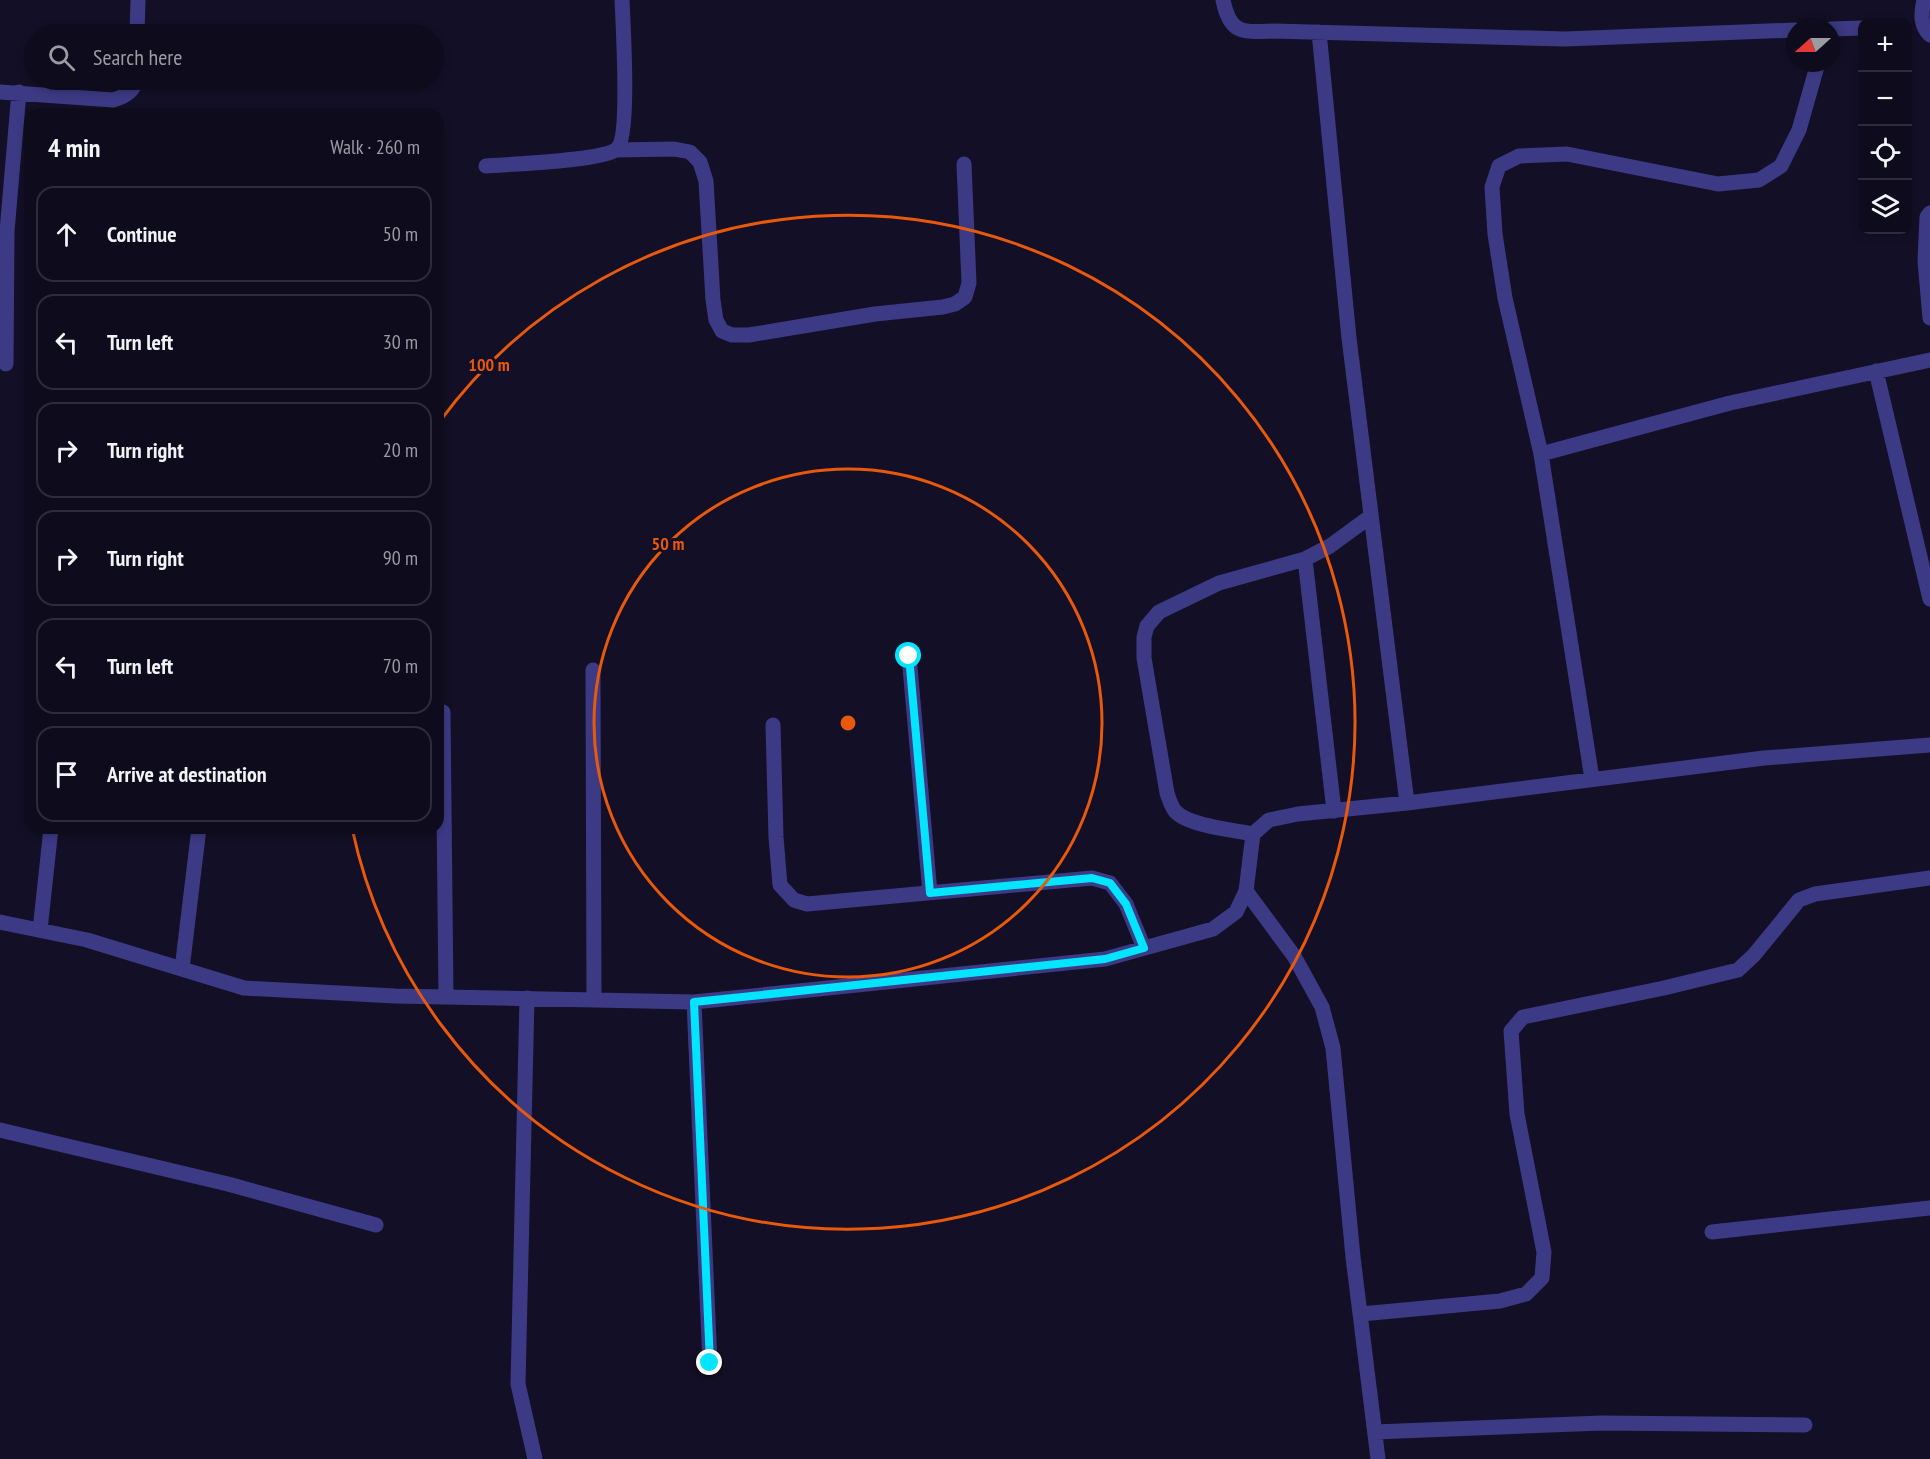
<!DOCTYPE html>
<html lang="en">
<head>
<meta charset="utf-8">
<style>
  :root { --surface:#0e0b1c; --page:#1c1929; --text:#f1f3f6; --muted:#9b9ba3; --line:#2e2b3b }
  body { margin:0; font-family:"PT Sans Narrow",sans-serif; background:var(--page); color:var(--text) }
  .controls { position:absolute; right:18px; top:18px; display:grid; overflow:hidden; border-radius:12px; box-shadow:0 3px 9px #0003 }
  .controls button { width:54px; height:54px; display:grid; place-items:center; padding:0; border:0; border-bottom:2px solid var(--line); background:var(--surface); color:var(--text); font:30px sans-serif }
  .compass { position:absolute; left:1786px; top:18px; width:54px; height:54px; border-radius:50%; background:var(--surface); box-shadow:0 3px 9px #0003; rotate:249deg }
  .stop { position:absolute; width:18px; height:18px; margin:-14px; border:4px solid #00e5ff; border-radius:50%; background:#fff }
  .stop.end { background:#00e5ff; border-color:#fff; box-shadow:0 2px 6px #0008 }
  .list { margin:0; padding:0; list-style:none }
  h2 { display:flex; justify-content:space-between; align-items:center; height:78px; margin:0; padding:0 24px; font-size:26px }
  h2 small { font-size:20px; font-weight:400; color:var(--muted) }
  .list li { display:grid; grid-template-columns:39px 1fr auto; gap:18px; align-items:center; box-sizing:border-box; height:96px; margin:0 12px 12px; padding:0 12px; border:2px solid var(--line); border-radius:18px }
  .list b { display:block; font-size:22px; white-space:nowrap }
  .list em { font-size:20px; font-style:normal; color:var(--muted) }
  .icon { flex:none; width:33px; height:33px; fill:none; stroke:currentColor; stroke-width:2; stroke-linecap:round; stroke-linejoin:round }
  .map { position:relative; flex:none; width:1930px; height:1459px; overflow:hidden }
  .search { position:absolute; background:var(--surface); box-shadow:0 3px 9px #0003; left:24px; top:24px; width:420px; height:66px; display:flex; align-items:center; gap:15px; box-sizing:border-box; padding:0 21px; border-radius:33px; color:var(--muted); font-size:22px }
  .panel { position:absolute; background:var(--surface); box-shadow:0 3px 9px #0003; left:24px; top:108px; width:420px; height:726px; border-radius:18px }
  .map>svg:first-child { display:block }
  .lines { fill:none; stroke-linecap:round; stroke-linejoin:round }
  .minor { stroke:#3d3a85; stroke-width:15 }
  .route { stroke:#00e5ff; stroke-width:8 }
  .ring { fill:none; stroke:#e8590c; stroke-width:3 }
  .centre { fill:#e8590c; stroke:#130f26; stroke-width:3 }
  .ring-label { font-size:18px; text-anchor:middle; font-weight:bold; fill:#e8590c; stroke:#130f26; stroke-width:6; stroke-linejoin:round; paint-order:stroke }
</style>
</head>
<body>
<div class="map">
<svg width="1930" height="1459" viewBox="0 0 1930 1459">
  <rect width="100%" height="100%" fill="#130f26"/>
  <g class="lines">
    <path class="minor" d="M1223 0C1230 35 1243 32 1274 31L1565 39 1795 30
      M1924 0C1921 13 1920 26 1930 35
      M1831 29 1862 28
      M1319 32 1349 338 1407 803
      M137 34 138 0
      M0 92 113 100C124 97 134 92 136 80
      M616 150 674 149 690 152 700 162 706 181 713 300 716 320 722 331 732 335H749L875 314 943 307 955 304 965 297 969 283 964 164
      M486 166C509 164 603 161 617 149 630 137 623 24 622 0
      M1930 213 1927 217 1925 261 1930 318
      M6 364 7 231 19 92
      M1876 371 1930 599
      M1541 454 1730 403 1930 360
      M1305 559 1334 811
      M909 656 930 893
      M593 670 594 1000
      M443 712 446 997
      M773 725 776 837 780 885 794 900 807 904 1092 878 1110 883 1126 904 1144 948
      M1592 779 1541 454 1505 298 1495 234 1492 187 1499 166 1519 156 1567 154 1718 184 1759 180 1781 166 1799 130 1818 63
      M1253 834C1234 830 1188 826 1175 811 1171 806 1169 799 1167 793L1144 658V637L1147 626 1159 612 1219 583 1305 559 1330 546 1371 516
      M1246 891 1294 956 1322 1007 1333 1048 1353 1257 1378 1459
      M0 922 87 940 244 988 395 996 694 1002 1105 959 1213 929 1236 912 1246 891 1253 834 1269 820 1298 814 1407 803 1764 758 1930 745
      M40 930 51 828
      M182 969 199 828
      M527 998 518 1384 535 1459
      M694 1002 710 1363
      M0 1130 228 1184 376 1225
      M1712 1232 1930 1208
      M1361 1314 1500 1301 1526 1294 1542 1278 1544 1252 1517 1114 1511 1031 1523 1017 1664 988 1738 970 1754 955 1799 900 1815 894 1930 878
      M1375 1432 1602 1423 1805 1425"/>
  </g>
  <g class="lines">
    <path class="route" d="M710 1363 694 1002 1105 959 1144 948 1126 904 1110 883 1092 878 930 893 909 656"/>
  </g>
  <g class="ring">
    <circle cx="848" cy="723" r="254"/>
    <path d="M440 421A507 507 0 1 1 352 828"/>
  </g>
  <circle cx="848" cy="723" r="9" class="centre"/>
  <g class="ring-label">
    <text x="489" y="371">100 m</text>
    <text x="668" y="550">50 m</text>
  </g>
</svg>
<div class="controls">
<button>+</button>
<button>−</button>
<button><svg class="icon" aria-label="locate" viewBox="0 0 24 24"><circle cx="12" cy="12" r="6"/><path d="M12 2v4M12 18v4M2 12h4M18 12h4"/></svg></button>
<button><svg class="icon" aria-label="layers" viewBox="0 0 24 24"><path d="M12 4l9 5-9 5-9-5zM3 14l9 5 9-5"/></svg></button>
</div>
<svg class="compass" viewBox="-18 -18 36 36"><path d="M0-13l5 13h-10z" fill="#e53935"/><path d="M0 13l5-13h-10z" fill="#9b9ba3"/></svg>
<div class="stop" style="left:909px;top:656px"></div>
<div class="stop end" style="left:710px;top:1363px"></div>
<div class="search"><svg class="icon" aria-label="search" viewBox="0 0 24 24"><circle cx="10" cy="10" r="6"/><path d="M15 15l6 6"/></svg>Search here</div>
<section class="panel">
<h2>4 min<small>Walk · 260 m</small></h2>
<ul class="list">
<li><svg class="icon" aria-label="ahead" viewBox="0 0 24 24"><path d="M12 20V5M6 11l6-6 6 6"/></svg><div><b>Continue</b></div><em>50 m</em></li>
<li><svg class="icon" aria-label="left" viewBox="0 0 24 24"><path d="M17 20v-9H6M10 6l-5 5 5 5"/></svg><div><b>Turn left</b></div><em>30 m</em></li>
<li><svg class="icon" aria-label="right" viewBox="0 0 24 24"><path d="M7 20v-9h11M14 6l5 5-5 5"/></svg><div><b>Turn right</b></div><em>20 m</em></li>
<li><svg class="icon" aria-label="right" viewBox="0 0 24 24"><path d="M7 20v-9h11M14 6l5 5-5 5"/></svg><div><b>Turn right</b></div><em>90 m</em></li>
<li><svg class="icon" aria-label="left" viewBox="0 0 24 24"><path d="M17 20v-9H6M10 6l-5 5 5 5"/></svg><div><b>Turn left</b></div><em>70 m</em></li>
<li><svg class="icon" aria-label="arrive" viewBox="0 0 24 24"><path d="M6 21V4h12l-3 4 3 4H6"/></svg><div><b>Arrive at destination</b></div></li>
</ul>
</section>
</div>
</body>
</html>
